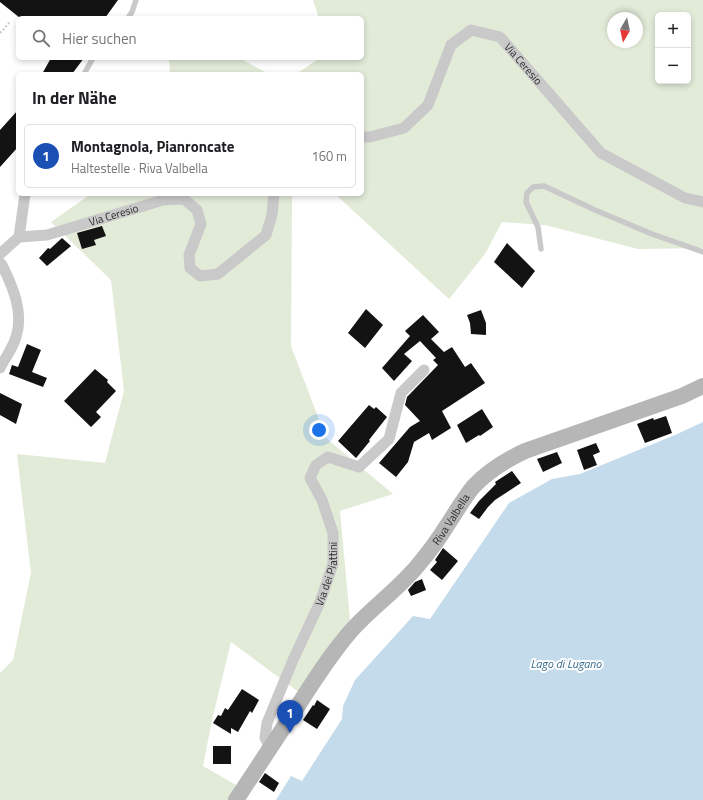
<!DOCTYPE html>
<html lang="de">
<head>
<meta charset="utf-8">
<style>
  :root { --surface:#fff; --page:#f2f2f2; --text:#202124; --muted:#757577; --line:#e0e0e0; --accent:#e92733 }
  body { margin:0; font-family:"Titillium Web",sans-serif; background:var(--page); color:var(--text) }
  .controls { position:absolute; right:12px; top:12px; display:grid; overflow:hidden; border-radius:6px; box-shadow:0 2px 6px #0003 }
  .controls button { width:36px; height:36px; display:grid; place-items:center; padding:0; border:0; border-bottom:1px solid var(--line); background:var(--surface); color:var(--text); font:20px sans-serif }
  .compass { position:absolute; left:607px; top:12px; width:36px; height:36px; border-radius:50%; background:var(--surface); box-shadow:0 2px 6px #0003; rotate:189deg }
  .you { position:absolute; left:319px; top:430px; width:14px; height:14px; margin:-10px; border:3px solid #fff; border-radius:50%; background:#1a73e8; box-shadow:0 0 0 6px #1a73e833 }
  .badge { display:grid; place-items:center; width:26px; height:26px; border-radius:50%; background:var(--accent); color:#fff; font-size:13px; font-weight:700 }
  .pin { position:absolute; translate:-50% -33px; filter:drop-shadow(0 1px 2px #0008) }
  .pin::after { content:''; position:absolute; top:21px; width:14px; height:12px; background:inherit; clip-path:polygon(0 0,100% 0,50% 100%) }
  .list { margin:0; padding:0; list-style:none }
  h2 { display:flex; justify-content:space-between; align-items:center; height:52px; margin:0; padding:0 16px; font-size:17px }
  h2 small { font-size:13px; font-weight:400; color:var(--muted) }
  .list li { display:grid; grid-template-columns:26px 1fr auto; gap:12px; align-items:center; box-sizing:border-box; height:64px; margin:0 8px 8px; padding:0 8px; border:1px solid var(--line); border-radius:6px }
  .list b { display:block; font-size:15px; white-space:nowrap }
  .list p { margin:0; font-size:13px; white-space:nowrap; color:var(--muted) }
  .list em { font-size:13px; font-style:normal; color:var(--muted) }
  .icon { flex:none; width:22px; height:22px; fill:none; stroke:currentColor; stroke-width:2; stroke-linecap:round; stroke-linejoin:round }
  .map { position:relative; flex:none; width:703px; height:800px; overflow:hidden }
  .search { position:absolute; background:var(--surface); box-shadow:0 2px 6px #0003; left:16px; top:16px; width:348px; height:44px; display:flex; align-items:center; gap:10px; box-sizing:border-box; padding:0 14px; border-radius:6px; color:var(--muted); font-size:15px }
  .panel { position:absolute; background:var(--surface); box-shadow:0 2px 6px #0003; left:16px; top:72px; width:348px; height:124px; border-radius:6px }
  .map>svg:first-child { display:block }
  .green { fill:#e2ead8; fill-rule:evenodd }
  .water { fill:#c3dbeb }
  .building { fill:#131313 }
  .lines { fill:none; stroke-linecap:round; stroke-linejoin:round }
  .path { stroke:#c9c9c9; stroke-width:2; stroke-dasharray:2 2; stroke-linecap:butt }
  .lane { stroke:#c9c9c9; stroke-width:5.5 }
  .street { stroke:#c9c9c9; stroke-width:11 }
  .secondary { stroke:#b6b6b6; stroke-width:16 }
  .labels { text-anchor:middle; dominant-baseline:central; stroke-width:4; stroke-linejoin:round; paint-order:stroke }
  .street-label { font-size:11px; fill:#2c2c2c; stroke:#fff }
  .water-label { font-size:12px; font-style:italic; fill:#396c8f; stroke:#fff }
</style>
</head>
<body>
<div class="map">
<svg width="703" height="800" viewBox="0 0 703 800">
  <rect width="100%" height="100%" fill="#fff"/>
  <path class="green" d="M313 0H703V248L638 249 545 225 502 222 485 254 449 299 335 194H362V74H296L320 58H362V18H319ZM658 15H688V81H658ZM613 18H637V42H613Z
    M169 58H239L269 74H170Z
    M91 194H292L291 346 326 438 393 494 340 511 351 631 304 696 231 642 212 720 203 766 243 789 236 800H0V673L13 660 31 573 17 454 105 463 124 391 111 280 51 222Z"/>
  <path class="water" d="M703 422V800H276L291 776 302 781 342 719 343 706 355 680 413 616 430 619 475 553 509 503 552 479 580 474 675 435Z"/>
  <path class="building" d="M0 0H118L105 18H20L0 2Z
    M51 58H84L72 74H42Z
    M18 110V147L0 167V130Z
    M102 226 106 236 94 240 96 245 82 249 77 233Z
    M62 238 71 246 47 266 39 258 48 248 50 249Z
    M507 243 535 271 522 288 494 262Z
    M366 309 383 325 365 348 348 333Z
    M481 310 486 323V335L471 334 470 323 467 315Z
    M423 315 439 332 431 339 444 352 452 347 465 367 471 363 485 383 442 411 451 428 432 440 429 433 414 442 408 462 396 477 379 463 410 427 420 421 405 405 407 397 438 365 433 360 436 358 420 341 404 354 412 361 394 381 382 368 410 336 405 331Z
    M27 344 41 350 32 372 47 378 43 387 9 374 12 365 18 367Z
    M95 369 108 380 107 382 116 391 96 412 101 417 91 427 64 401Z
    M0 393 22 404 16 424 0 415Z
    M369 405 374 409 376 407 387 417 369 440 370 441 356 458 338 441Z
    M482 409 493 427 480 436 479 435 466 443 457 425Z
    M666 416 672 433 645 443 637 424 653 418 654 420Z
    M596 443 600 452 593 455 597 465 584 470 577 450Z
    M557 452 562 463 543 472 537 459Z
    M512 471 521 483 495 500 488 507 479 519 470 513 479 501 496 484 495 482Z
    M443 548 458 561 442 580 430 570 437 562 435 560Z
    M422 579 426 590 411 596 408 590 415 582Z
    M242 689 259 700 252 713 250 711 238 732 231 728V734L213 723 218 715 221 716 225 708 228 710Z
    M317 700 330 709 317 729 303 720 313 705 314 706Z
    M213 746H231V764H213Z
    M265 773 279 783 274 792 259 782Z"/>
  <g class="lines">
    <path class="path" d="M0 33 10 22"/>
    <path class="lane" d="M128 18 132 12 136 0
      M84 74 93 58
      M541 249 538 227 526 202 527 193 533 187 544 186 595 210 652 234 703 252"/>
    <g class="street">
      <path id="s1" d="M362 137H370L404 128 428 105 451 45 471 30 500 37 601 153 685 198 703 202"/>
      <path id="s2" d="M25 194 19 237 47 235 163 200 184 199 197 210 201 224 189 255 190 268 200 276 218 274 266 235 272 215 274 194"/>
      <path d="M0 254 19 237"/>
      <path d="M0 263 2 265C13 287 24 313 16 337 13 348 5 358 0 368"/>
      <path id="s3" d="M270 747 265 738 267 723 293 660 320 602 333 564V533L322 500 310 478 316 465 328 457 359 467 389 439 401 393 424 370"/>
    </g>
    <path class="secondary" id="s4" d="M236 800C257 768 278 736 299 704 315 679 331 654 350 632 371 608 399 589 419 564 429 552 438 540 446 527 455 514 463 499 473 487 488 471 506 460 525 451L682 396 703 386"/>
  </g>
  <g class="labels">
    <g class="street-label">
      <text stroke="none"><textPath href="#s1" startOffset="231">Via Ceresio</textPath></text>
      <text stroke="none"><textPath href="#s2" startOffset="141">Via Ceresio</textPath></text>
      <text stroke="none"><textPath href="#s4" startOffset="355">Riva Valbella</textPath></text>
      <text stroke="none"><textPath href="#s3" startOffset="187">Via dei Piattini</textPath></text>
    </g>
    <g class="water-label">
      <text x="566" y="663">Lago di Lugano</text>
    </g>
  </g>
</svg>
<div class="controls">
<button>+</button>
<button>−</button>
</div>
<svg class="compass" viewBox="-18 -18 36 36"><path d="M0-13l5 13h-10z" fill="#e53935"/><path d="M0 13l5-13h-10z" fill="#757577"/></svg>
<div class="you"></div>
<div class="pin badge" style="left:290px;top:733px;background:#1a4fb4">1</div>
<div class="search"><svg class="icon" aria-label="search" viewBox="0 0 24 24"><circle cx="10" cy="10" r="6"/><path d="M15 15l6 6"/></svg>Hier suchen</div>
<section class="panel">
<h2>In der Nähe<small></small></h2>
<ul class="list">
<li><span class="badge" style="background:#1a4fb4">1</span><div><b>Montagnola, Pianroncate</b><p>Haltestelle · Riva Valbella</p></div><em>160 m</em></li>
</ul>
</section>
</div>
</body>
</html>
